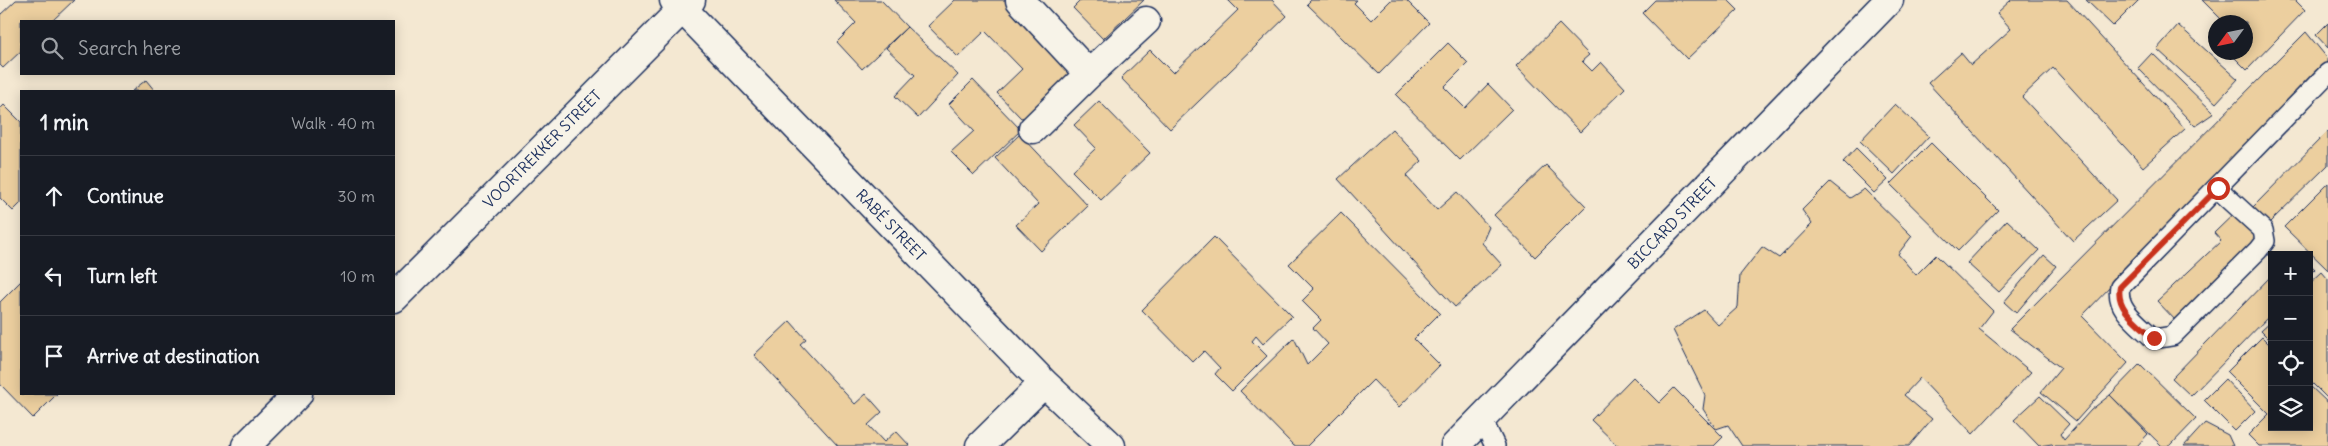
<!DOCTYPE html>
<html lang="en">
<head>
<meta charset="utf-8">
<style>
  :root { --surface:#171b24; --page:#242831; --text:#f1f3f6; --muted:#9ea1a6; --line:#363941 }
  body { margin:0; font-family:Delius,sans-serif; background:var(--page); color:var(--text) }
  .controls { position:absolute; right:15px; bottom:15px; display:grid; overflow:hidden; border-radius:0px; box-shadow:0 2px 12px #0003 }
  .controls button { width:45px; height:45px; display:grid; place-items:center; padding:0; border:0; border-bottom:1px solid var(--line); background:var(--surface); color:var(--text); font:25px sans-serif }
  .compass { position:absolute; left:2208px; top:15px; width:45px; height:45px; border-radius:50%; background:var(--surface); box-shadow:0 2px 12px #0003; rotate:237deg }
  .stop { position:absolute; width:15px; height:15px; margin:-11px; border:4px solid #c8321e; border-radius:50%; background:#fff }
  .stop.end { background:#c8321e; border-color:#fff; box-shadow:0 1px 5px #0008 }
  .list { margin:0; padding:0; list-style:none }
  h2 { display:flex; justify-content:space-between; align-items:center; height:65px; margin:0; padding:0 20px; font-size:21px }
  h2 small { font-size:16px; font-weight:400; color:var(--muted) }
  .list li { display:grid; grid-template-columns:32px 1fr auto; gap:15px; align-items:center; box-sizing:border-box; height:80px; padding:0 20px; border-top:1px solid var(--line) }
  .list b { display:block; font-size:19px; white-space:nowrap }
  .list em { font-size:16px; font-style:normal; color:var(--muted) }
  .icon { flex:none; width:28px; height:28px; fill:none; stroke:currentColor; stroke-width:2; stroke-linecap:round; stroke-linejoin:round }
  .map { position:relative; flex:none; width:2328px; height:446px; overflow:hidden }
  .search { position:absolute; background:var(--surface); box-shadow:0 2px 12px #0003; left:20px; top:20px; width:375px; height:55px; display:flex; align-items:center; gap:12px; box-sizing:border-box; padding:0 18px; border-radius:0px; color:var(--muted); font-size:19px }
  .panel { position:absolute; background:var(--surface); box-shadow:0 2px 12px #0003; left:20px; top:90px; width:375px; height:305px; border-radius:0px }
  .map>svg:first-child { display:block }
  .building { fill:#eccf9f; stroke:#1b2f5e }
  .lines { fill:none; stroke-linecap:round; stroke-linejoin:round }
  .service-casing { stroke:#1b2f5e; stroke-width:22 }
  .minor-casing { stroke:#1b2f5e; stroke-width:31 }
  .service { stroke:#f7f3e8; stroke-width:19 }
  .minor { stroke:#f7f3e8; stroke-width:28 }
  .route { stroke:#c8321e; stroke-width:6 }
  .labels { text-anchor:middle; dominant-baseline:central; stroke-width:4.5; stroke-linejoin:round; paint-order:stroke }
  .street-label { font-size:15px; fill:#1b2f5e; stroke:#f7f3e8 }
</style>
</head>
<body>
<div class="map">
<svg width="2328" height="446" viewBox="0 0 2328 446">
  <rect width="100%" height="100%" fill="#f4e8d2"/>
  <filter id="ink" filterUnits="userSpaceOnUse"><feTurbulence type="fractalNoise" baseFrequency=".02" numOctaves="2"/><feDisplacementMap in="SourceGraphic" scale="10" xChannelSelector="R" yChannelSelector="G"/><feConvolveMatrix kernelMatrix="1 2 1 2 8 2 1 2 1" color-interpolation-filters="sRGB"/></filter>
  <g filter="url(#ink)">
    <path class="building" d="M16 0H74L52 21H21V51L3 68 0 65V15Z
      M834 0H881L907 27 862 69 837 42 856 23Z
      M955 0H1010L1077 70 1030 116 1021 118 997 93 1022 69 985 31 958 57 928 26Z
      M1081 0H1144L1103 39 1073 8Z
      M1228 0H1272L1287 16 1170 129 1121 78 1150 50 1173 73 1238 10Z
      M1311 0H1357L1354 3 1371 20 1391 0H1406L1429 23 1379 74 1307 4Z
      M1655 0H1728L1738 10 1687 59 1642 13Z
      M2011 0H2067L2185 129 2143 167 2053 68 2022 97 2117 200 2073 241 1928 83 1961 53 1971 65 2011 29 1997 13Z
      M2086 0H2139L2113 26Z
      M2202 0H2295L2305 10 2247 70 2229 52H2246V22H2224Z
      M2328 23V48L2316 35Z
      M1559 24 1589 55 1582 61 1592 71 1601 62 1625 88 1580 132 1516 66Z
      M2178 25 2238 79 2216 103 2157 49Z
      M907 27 958 75 918 118 895 96 915 75 886 48Z
      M2306 32 2328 59V63L2082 316 2128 363 2076 421 2041 392 2061 368 2010 329Z
      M1448 43 1468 63 1444 87 1465 108 1488 84 1512 109 1460 160 1396 95Z
      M2152 53 2214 113 2195 126 2138 68Z
      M146 80 155 91H132Z
      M973 80 1021 130 974 175 951 152 974 131 949 104Z
      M1099 101 1150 153 1101 200 1072 171 1096 148 1074 125Z
      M1895 104 1929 136 1894 174 1860 141Z
      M4 105 21 122V203L13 211 0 198V109Z
      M1392 129 1422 161 1406 176 1437 210 1457 192 1489 227 1482 243 1502 265 1455 307 1338 179Z
      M2328 131V165L2269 223 2253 207Z
      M1020 134 1088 206 1041 251 1016 225 1038 204 995 158Z
      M1931 143 1998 210 1958 251 1890 184Z
      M1856 148 1888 180 1874 193 1843 162Z
      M1546 165 1586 206 1535 257 1494 215Z
      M1830 182 1850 198 1864 189 1912 236 1898 254 1916 275 1936 255 1993 311 1979 329 2031 372 1973 434 1920 378 1904 395 1932 419 1909 446H1742L1728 425 1716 429 1703 409 1705 395 1673 330 1704 310 1718 325 1738 307 1740 275 1762 247 1779 258 1812 224 1802 210Z
      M2328 183V270L2284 227Z
      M2246 202 2274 230 2177 322 2157 301 2221 241 2214 233Z
      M1341 213 1440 313 1414 339 1440 365 1399 407 1373 380 1307 446H1294L1240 391 1294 338 1307 365 1328 344 1313 328 1321 320 1302 301 1314 289 1289 264Z
      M2007 220 2039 250 1999 292 1967 263Z
      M1214 237 1292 316 1263 344 1256 336 1252 341 1267 356 1232 391 1215 374 1220 368 1204 351 1193 362 1142 310Z
      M2044 255 2056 266 2016 313 2004 302Z
      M2309 263 2315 269 2309 275Z
      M2322 272 2328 279V399L2309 380V284Z
      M2272 275V313L2191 396 2172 378Z
      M21 281V394H57L33 418 0 384V302Z
      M790 321 806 339 800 344 855 404 866 394 882 412 868 425 884 442 896 431 910 446H838L754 355Z
      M2272 321V342L2261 331Z
      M2262 337 2272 347V427H2309V385L2328 403V446H2259L2248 435 2269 414 2227 372Z
      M2140 364 2196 419 2170 446H2162L2110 395Z
      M1633 377 1659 403 1674 388 1723 437 1714 446H1618L1591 420Z
      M2225 379 2255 411 2235 431 2204 400Z
      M2110 395 2148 434 2137 446H2054L2052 444 2039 446 2014 420 2040 396 2069 424 2060 434 2064 440 2091 410Z
      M2205 423 2228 435 2233 446H2184Z"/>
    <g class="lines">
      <g class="service-casing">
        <path id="service" d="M2217 188 2263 230 2265 241 2258 250 2172 336 2154 339C2139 324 2115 309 2120 287L2328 73
          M1482 419 1495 446"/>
      </g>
      <g class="minor-casing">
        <path id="minor" d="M674 0 1044 383 1111 446
          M1020 0 1089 74 1146 21
          M1033 129 1089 74
          M394 298 691 0
          M246 446 298 394
          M980 446 1044 383
          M1455 446 1889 0"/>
      </g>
      <use href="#service" class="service"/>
      <use href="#minor" class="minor"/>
    </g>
  </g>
  <g class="lines" filter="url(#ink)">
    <path class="route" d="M2154 338C2139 324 2115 309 2120 287L2218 188"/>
  </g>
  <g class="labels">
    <g class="street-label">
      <text transform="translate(542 149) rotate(-45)">VOORTREKKER STREET</text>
      <text transform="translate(1672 223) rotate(-46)">BICCARD STREET</text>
      <text transform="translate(891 225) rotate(46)">RABÉ STREET</text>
    </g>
  </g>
</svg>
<div class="controls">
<button>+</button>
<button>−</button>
<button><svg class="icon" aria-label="locate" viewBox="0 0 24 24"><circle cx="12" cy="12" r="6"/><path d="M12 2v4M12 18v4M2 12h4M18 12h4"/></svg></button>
<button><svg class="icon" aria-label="layers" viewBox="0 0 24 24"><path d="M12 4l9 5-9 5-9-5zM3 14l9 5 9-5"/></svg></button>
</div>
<svg class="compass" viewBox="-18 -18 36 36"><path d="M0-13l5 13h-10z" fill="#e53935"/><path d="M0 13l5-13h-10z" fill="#9ea1a6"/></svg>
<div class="stop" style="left:2218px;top:188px"></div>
<div class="stop end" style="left:2154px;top:338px"></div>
<div class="search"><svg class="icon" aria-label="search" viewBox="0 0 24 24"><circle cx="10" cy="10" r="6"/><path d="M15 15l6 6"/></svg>Search here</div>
<section class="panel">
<h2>1 min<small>Walk · 40 m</small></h2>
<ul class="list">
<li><svg class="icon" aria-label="ahead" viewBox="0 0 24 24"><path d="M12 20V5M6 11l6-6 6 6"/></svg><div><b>Continue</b></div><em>30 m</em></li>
<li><svg class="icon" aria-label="left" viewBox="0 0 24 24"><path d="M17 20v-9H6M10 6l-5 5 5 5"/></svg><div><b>Turn left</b></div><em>10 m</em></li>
<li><svg class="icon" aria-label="arrive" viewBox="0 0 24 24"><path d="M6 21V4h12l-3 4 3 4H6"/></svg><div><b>Arrive at destination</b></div></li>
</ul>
</section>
</div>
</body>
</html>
